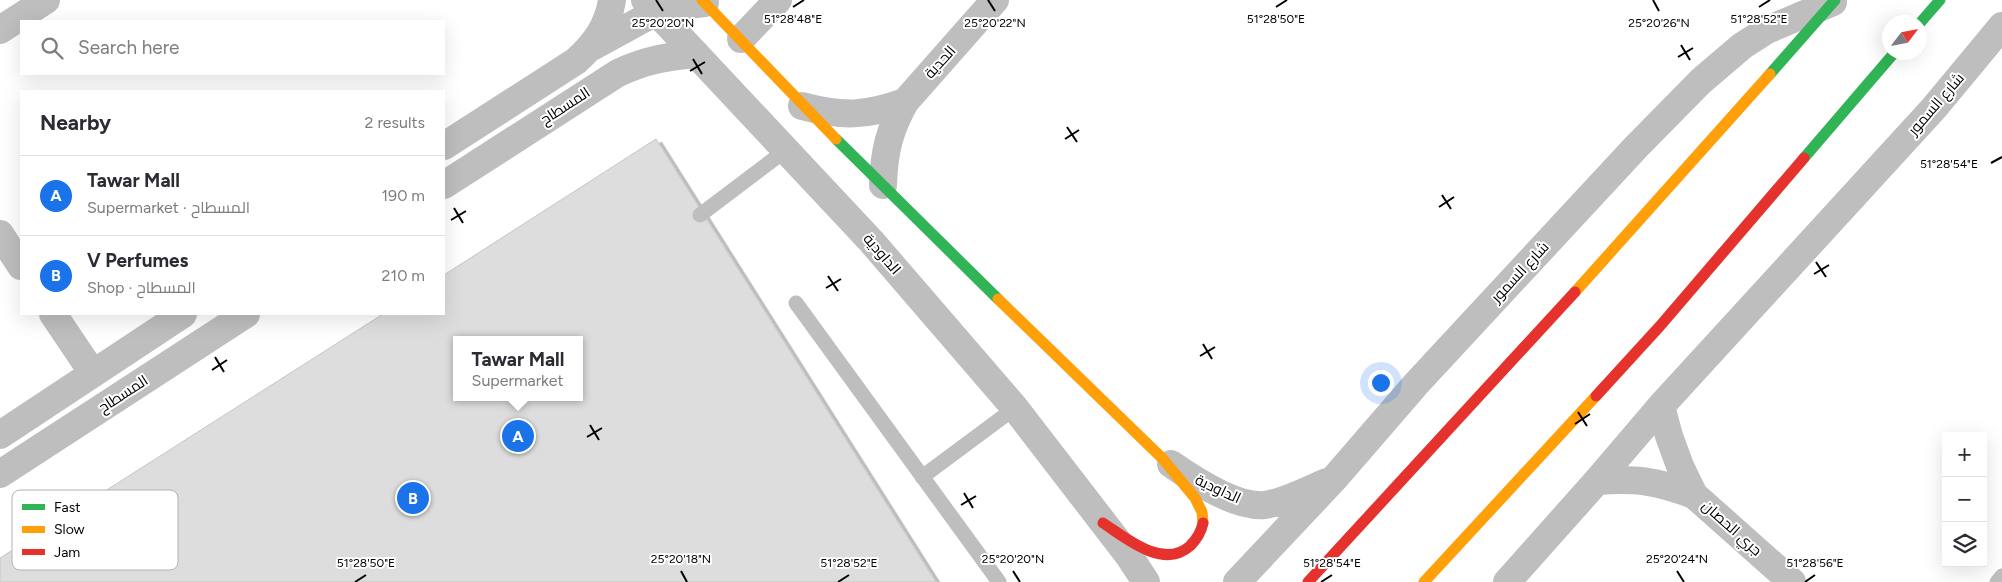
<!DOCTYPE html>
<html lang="en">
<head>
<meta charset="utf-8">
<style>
  :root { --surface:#fff; --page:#f2f2f3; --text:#2b2b33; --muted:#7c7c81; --line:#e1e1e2; --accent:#1a73e8 }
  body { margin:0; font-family:Figtree,Cairo,sans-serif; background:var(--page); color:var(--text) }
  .controls { position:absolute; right:15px; bottom:15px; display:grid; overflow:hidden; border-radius:0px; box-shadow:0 5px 20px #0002 }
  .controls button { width:45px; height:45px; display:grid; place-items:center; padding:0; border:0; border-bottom:1px solid var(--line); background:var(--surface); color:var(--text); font:25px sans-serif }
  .compass { position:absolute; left:1882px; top:15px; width:45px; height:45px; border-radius:50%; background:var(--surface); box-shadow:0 5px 20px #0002; rotate:58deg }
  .you { position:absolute; left:1380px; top:382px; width:18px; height:18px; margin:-12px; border:4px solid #fff; border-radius:50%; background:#1a73e8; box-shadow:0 0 0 8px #1a73e833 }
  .badge { display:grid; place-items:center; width:32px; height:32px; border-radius:50%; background:var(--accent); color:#fff; font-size:16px; font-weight:700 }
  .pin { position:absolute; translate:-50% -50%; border:2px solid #fff; box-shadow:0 1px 5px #0006 }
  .popup { position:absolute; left:453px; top:336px; width:130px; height:65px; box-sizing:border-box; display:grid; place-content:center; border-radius:0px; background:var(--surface); filter:drop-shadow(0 1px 4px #0005); font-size:16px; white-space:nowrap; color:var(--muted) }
  .popup b { font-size:19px; color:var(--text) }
  .popup::after { content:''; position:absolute; left:50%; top:100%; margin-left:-10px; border:10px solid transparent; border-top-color:var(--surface) }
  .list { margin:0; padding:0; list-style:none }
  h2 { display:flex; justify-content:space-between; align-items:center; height:65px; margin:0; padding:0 20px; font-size:21px }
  h2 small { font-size:16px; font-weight:400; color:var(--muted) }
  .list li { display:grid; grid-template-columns:32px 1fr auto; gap:15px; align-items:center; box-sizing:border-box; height:80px; padding:0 20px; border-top:1px solid var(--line) }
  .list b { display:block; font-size:19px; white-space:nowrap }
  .list p { margin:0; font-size:16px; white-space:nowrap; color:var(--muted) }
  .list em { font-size:16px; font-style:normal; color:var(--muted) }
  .icon { flex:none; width:28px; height:28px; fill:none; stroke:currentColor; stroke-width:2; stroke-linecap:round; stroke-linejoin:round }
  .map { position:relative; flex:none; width:2002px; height:582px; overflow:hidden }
  .search { position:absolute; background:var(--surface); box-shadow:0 5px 20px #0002; left:20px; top:20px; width:425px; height:55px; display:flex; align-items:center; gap:12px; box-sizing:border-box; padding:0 18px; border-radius:0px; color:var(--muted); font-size:19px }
  .panel { position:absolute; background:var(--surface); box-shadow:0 5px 20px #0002; left:20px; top:90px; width:425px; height:225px; border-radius:0px }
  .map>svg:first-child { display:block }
  .building { fill:#ddd; stroke:#c5c5c5; fill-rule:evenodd; filter:url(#shadow) }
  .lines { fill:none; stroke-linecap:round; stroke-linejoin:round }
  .lane { stroke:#bebebe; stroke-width:15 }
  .street { stroke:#bebebe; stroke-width:28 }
  .fast { stroke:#30b455; stroke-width:11 }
  .slow { stroke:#ff9f0a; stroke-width:11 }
  .jam { stroke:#e5322d; stroke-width:11 }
  .ticks { fill:none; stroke:#000; stroke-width:2 }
  .labels { text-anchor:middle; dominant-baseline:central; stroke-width:4; stroke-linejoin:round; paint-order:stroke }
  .street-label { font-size:15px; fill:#000; stroke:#fff }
  .key { fill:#fff; stroke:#b2b2b2; stroke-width:1 }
  .key-label { font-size:14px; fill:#000 }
  .ticks-label { font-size:12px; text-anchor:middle; fill:#000; stroke:#fff; stroke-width:4; stroke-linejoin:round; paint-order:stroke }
</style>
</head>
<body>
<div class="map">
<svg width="2002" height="582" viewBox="0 0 2002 582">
  <defs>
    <filter id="shadow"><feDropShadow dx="5.5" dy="3" stdDeviation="0" flood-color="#0004"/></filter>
  </defs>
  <rect width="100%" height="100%" fill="#fff"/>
  <path class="building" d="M656 139 936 582H0V558L383 314H444V275ZM457 340H579V397H457Z"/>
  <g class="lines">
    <path class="lane" d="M700 215 786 150
      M796 303 999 582
      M922 477 1015 408
      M1997 582 2002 576"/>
    <path class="street" d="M645 0 871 241 1015 408 1129 556 1146 582
      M0 30 46 0
      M741 39 778 0
      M592 47 656 12 669 7 705 3
      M802 106C843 117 866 116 905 102
      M444 146 576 61C595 44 608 26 612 0
      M444 185 618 73C646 60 665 57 696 54
      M883 185C884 152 889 131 905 102L995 0
      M0 234 21 266
      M53 314 92 372
      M1661 406 1669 436 1680 466 1694 495 1792 582
      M0 435 183 314
      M1171 464C1194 480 1236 508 1265 505 1286 502 1307 490 1327 482
      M0 474 246 314
      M1597 481C1637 478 1656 481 1694 495
      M1237 582 1333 480 1416 384 1636 147 1701 81 1742 46 1767 30 1833 2
      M1507 582 1597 481 1661 406 1934 108 2002 26"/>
    <path class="fast" d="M1920 23 1940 0
      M1770 74 1835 0
      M836 139 998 299
      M1804 158 1895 52"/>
    <path class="slow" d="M702 0 836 139
      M1575 292 1770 74
      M998 299 1163 459 1195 498 1202 512 1203 523
      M1424 582 1596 396"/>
    <path class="jam" d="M1596 396 1660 326 1804 158
      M1103 523C1126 538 1163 570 1190 546 1197 539 1201 533 1203 523
      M1308 582 1575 292"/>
  </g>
  <path class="ticks" d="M656 0 663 11M988 0 995 11M1653 0 1659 11M793 7 804 0M1276 7 1287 0M1759 7 1770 0M1681 45 1690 60M1678 57 1693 48M693 59 702 74M690 71 705 62M1067 127 1077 142M1065 139 1079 130M1991 163 2002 157M1442 195 1451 209M1439 207 1454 197M454 208 463 223M451 220 466 211M1816 262 1826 277M1814 274 1829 265M828 276 838 291M826 288 841 279M1203 344 1212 359M1200 356 1215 347M215 357 224 372M212 370 227 360M1578 412 1587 426M1575 424 1590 414M590 425 599 440M587 437 602 428M964 493 973 508M961 505 976 496M681 571 687 582M1013 571 1020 582M1677 571 1684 582M355 582 366 575M838 582 849 575M1321 582 1332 575M1805 582 1815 575"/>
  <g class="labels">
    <g class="street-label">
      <text transform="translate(940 62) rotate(-48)">الحدية</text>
      <text transform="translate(1936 104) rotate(-49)">شارع السمور</text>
      <text transform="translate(565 106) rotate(-33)">المسطاح</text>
      <text transform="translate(882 254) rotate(49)">الداودية</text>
      <text transform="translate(1520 272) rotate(-47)">شارع السمور</text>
      <text transform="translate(123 394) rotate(-33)">المسطاح</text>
      <text transform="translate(1218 489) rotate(25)">الداودية</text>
      <text transform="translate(1732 528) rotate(42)">جري الحصان</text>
    </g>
  </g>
  <rect x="12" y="490" width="166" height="80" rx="8" class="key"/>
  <rect x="22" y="504" width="23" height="6" fill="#30b455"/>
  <rect x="22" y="526" width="23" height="7" fill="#ff9f0a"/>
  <rect x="22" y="549" width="23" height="6" fill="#e5322d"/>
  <g class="key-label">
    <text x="54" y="512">Fast</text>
    <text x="54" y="534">Slow</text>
    <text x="54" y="557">Jam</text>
  </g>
  <g class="ticks-label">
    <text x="1276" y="23">51°28'50"E</text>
    <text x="1759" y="23">51°28'52"E</text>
    <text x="793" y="23">51°28'48"E</text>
    <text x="995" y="27">25°20'22"N</text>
    <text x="1659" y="27">25°20'26"N</text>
    <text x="663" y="27">25°20'20"N</text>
    <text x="1949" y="168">51°28'54"E</text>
    <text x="681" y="563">25°20'18"N</text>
    <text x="1013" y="563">25°20'20"N</text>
    <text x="1677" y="563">25°20'24"N</text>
    <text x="366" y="567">51°28'50"E</text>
    <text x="849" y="567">51°28'52"E</text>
    <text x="1332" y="567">51°28'54"E</text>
    <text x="1815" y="567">51°28'56"E</text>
  </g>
</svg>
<div class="controls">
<button>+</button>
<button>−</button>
<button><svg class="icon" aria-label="layers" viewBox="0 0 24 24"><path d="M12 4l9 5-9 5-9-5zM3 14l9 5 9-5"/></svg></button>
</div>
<svg class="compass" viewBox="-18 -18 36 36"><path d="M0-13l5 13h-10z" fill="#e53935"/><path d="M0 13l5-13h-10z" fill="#7c7c81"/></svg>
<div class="you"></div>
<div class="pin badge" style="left:518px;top:436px">A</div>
<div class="popup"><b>Tawar Mall</b>Supermarket</div>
<div class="pin badge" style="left:413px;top:498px">B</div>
<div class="search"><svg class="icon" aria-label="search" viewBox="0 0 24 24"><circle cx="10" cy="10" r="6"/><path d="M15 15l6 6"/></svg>Search here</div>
<section class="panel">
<h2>Nearby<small>2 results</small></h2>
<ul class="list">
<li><span class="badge">A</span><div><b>Tawar Mall</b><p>Supermarket · المسطاح</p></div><em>190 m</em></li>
<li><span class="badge">B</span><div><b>V Perfumes</b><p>Shop · المسطاح</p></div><em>210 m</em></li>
</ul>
</section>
</div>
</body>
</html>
